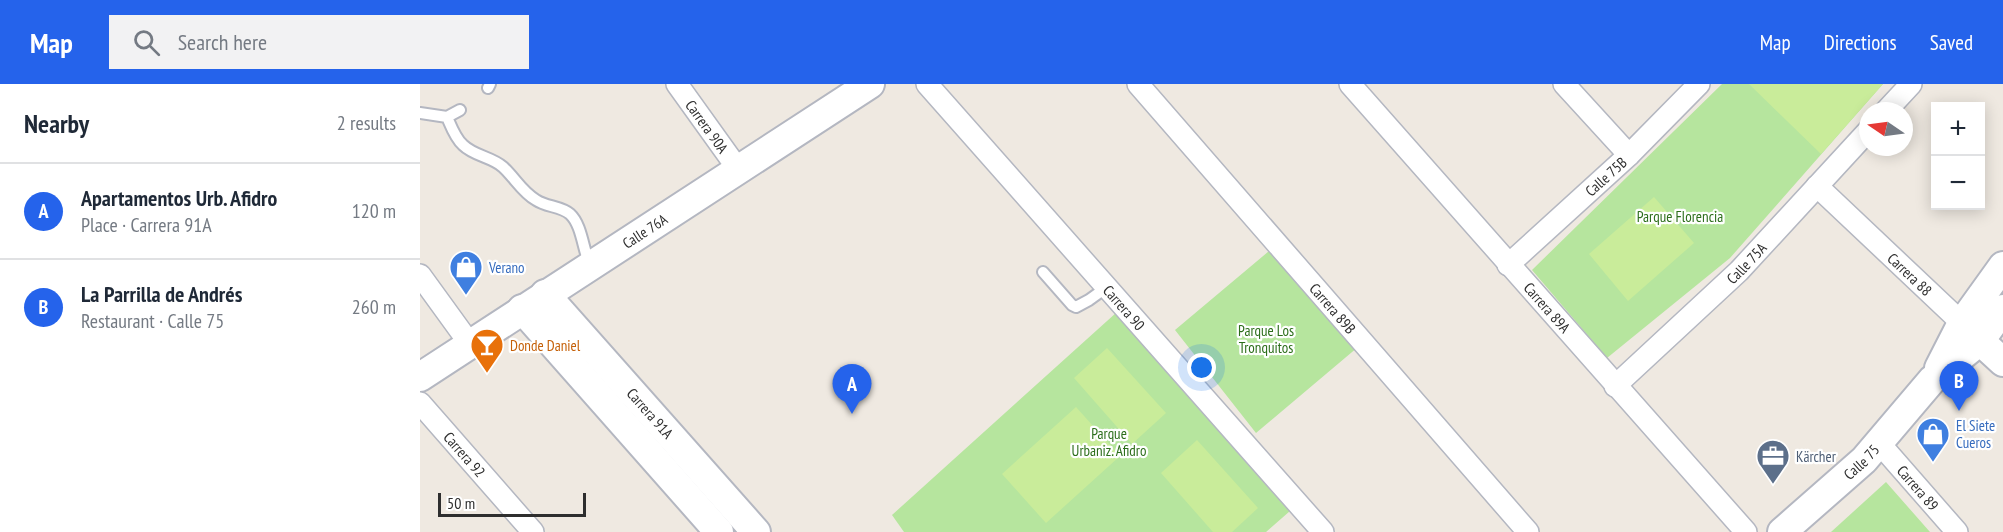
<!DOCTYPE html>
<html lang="en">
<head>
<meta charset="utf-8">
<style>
  :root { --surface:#fff; --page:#f2f2f3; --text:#1f2937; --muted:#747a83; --line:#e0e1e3; --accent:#2563eb }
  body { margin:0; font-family:"PT Sans Narrow",sans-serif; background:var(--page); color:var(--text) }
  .controls { position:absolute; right:18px; top:18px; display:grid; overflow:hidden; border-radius:0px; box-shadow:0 3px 15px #0003 }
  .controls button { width:54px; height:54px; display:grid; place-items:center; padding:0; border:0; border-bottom:2px solid var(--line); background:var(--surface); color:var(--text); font:30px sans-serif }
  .compass { position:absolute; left:1439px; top:18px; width:54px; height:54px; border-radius:50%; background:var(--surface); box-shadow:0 3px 15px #0003; rotate:283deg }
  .scale { position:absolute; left:18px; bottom:15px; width:148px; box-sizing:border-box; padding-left:6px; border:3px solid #2e2e2e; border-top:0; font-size:16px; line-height:21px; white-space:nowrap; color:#2e2e2e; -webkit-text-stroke:4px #fff; paint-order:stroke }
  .you { position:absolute; left:782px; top:284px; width:21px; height:21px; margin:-15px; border:4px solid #fff; border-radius:50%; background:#1a73e8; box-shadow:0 0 0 9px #1a73e833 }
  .badge { display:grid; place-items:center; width:39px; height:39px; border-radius:50%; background:var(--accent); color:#fff; font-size:20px; font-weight:700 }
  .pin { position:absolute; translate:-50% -50px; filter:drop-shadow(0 2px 3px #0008) }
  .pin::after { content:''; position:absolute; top:32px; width:21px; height:18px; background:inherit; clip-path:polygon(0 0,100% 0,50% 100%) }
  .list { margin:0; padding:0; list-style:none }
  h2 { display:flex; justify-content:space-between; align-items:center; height:78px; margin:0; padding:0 24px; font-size:26px }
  h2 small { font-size:20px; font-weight:400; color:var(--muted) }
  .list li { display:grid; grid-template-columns:39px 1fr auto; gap:18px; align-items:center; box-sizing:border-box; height:96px; padding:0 24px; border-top:2px solid var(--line) }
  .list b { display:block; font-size:22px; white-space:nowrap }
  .list p { margin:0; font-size:20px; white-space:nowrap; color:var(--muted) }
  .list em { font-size:20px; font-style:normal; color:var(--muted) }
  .icon { flex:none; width:33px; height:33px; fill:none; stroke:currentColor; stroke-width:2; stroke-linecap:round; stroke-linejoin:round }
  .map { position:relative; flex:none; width:1583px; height:448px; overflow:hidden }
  header { display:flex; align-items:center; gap:36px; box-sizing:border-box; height:84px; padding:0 30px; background:var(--accent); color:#fff }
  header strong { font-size:28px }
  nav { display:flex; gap:33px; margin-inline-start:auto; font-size:21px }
  .search { width:420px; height:54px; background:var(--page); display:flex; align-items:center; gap:15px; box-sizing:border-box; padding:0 21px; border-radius:0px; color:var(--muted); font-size:22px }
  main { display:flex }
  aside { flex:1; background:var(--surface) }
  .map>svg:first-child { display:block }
  .green { fill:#b6e59e }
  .pitch { fill:#c9ec9a }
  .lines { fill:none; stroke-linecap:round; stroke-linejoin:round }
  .lane-casing { stroke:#b4b7c1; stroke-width:14 }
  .street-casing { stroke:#b4b7c1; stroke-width:24 }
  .secondary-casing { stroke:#b4b7c1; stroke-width:32 }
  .lane { stroke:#fff; stroke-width:10 }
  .street { stroke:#fff; stroke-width:21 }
  .secondary { stroke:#fff; stroke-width:28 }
  .labels { text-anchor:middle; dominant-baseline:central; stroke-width:4.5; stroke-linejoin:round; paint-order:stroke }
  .street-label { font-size:15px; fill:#2e2e2e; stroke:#fff }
  .park-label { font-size:15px; fill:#2c6e1b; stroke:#fff }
  .shop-label { font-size:15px; fill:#366cbe; stroke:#fff; text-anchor:start }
  .food-label { font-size:15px; fill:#c56008; stroke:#fff; text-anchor:start }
  .service-label { font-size:15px; fill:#4e5e75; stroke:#fff; text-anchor:start }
</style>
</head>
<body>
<header>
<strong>Map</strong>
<div class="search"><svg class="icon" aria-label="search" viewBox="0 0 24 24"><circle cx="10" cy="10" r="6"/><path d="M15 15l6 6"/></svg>Search here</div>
<nav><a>Map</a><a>Directions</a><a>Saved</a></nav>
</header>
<main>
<aside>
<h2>Nearby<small>2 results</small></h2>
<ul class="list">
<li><span class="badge">A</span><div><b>Apartamentos Urb. Afidro</b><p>Place · Carrera 91A</p></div><em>120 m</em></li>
<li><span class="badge">B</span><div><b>La Parrilla de Andrés</b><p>Restaurant · Calle 75</p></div><em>260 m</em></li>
</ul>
</aside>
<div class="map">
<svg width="1583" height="448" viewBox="0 0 1583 448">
  <rect width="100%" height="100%" fill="#efe9e1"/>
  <path class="green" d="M1302 0H1463L1310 174 1187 274 1112 186Z
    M855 162 938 263 836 349 755 246Z
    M697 228 870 427 846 448H484L472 431Z
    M1466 398 1510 448H1411Z"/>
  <path class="pitch" d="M1329 0H1463L1401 70Z
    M1234 113 1274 159 1208 217 1169 170Z
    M687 264 746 329 712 360 654 294Z
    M656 323 700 372 626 439 582 390Z
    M777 356 838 424 812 448H793L741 389Z"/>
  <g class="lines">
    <g class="lane-casing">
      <path id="lane" d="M68 4 70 0
        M0 29 27 33 40 26
        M27 33C31 42 35 54 43 61 54 72 72 73 83 83 95 94 102 108 116 116 126 123 141 122 150 130 162 141 163 166 170 181
        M623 188 652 221 656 223 669 216 687 203"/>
    </g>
    <g class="street-casing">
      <g id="street">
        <path id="s1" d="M257 0 318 85"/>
        <path id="s2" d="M507 0 903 448"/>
        <path id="s3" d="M718 0 1108 448"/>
        <path id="s4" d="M930 0 1326 448"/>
        <path d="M1144 0 1209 71"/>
        <path d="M1466 27 1491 0"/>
        <path id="s5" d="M1397 102 1542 239"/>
        <path id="s6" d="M1088 181 1209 71 1279 0"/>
        <path d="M0 191 50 260"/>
        <path id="s7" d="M1195 302 1319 187 1448 47"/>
        <path id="s8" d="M0 319 113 448"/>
        <path id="s9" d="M1460 360 1537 448"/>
      </g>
    </g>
    <g class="secondary-casing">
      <g id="secondary">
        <path id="s10" d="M125 210 336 448"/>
        <path d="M102 225 299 448"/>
        <path d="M1547 245 1583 278"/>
        <path d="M1519 284 1542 239 1583 182"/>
        <path id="s11" d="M0 293 450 0"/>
        <path id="s12" d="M1362 448 1444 376 1512 296 1560 257 1583 225"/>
      </g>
    </g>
    <use href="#lane" class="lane"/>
    <use href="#street" class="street"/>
    <use href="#secondary" class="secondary"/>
  </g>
  <defs>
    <g id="shop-pin" transform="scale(1.725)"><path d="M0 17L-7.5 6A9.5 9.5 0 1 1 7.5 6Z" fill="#3f7fe0" stroke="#fff"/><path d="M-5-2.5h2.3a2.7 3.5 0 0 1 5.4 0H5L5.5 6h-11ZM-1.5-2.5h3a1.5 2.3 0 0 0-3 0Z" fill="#fff"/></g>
    <g id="bar-pin" transform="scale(1.725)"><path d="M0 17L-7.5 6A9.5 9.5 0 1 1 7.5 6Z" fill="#e8710a" stroke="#fff"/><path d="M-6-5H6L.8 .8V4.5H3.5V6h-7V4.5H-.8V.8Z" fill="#fff"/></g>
    <g id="office-pin" transform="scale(1.725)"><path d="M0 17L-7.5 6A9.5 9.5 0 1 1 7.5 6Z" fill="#5c6f8a" stroke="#fff"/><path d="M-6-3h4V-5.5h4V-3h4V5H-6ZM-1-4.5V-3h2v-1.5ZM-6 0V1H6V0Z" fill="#fff"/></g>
  </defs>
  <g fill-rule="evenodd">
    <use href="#shop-pin" x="46" y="183"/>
    <use href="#bar-pin" x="67" y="261"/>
    <use href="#shop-pin" x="1513" y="350"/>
    <use href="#office-pin" x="1353" y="372"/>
  </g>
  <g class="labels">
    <g class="street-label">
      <text stroke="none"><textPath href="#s1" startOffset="52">Carrera 90A</textPath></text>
      <text stroke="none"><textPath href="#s6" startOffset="132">Calle 75B</textPath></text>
      <text stroke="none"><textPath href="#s11" startOffset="268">Calle 76A</textPath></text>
      <text stroke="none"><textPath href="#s7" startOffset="180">Calle 75A</textPath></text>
      <text stroke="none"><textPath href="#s5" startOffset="128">Carrera 88</textPath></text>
      <text stroke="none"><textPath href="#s2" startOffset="298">Carrera 90</textPath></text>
      <text stroke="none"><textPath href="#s3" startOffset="297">Carrera 89B</textPath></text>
      <text stroke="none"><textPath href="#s4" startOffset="298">Carrera 89A</textPath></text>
      <text stroke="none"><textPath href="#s10" startOffset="159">Carrera 91A</textPath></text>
      <text stroke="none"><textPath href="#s8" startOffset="68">Carrera 92</textPath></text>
      <text stroke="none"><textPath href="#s12" startOffset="106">Calle 75</textPath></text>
      <text stroke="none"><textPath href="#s9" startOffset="58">Carrera 89</textPath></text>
    </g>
    <g class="park-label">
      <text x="1260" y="132">Parque Florencia</text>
      <text x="846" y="246">Parque Los<tspan x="846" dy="17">Tronquitos</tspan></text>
      <text x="689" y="349">Parque<tspan x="689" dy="17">Urbaniz. Afidro</tspan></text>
    </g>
    <g class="shop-label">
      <text x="69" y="183">Verano</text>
      <text x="1536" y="341">El Siete<tspan x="1536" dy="17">Cueros</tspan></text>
    </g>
    <g class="food-label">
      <text x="90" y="261">Donde Daniel</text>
    </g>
    <g class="service-label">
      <text x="1376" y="372">Kärcher</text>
    </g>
  </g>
</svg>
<div class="controls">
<button>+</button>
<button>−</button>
</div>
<svg class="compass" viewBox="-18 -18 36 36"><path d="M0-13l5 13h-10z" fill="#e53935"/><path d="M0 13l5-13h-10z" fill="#747a83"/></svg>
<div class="scale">50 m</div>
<div class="you"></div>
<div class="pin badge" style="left:432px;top:330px">A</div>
<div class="pin badge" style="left:1539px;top:327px">B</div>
</div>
</main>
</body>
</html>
